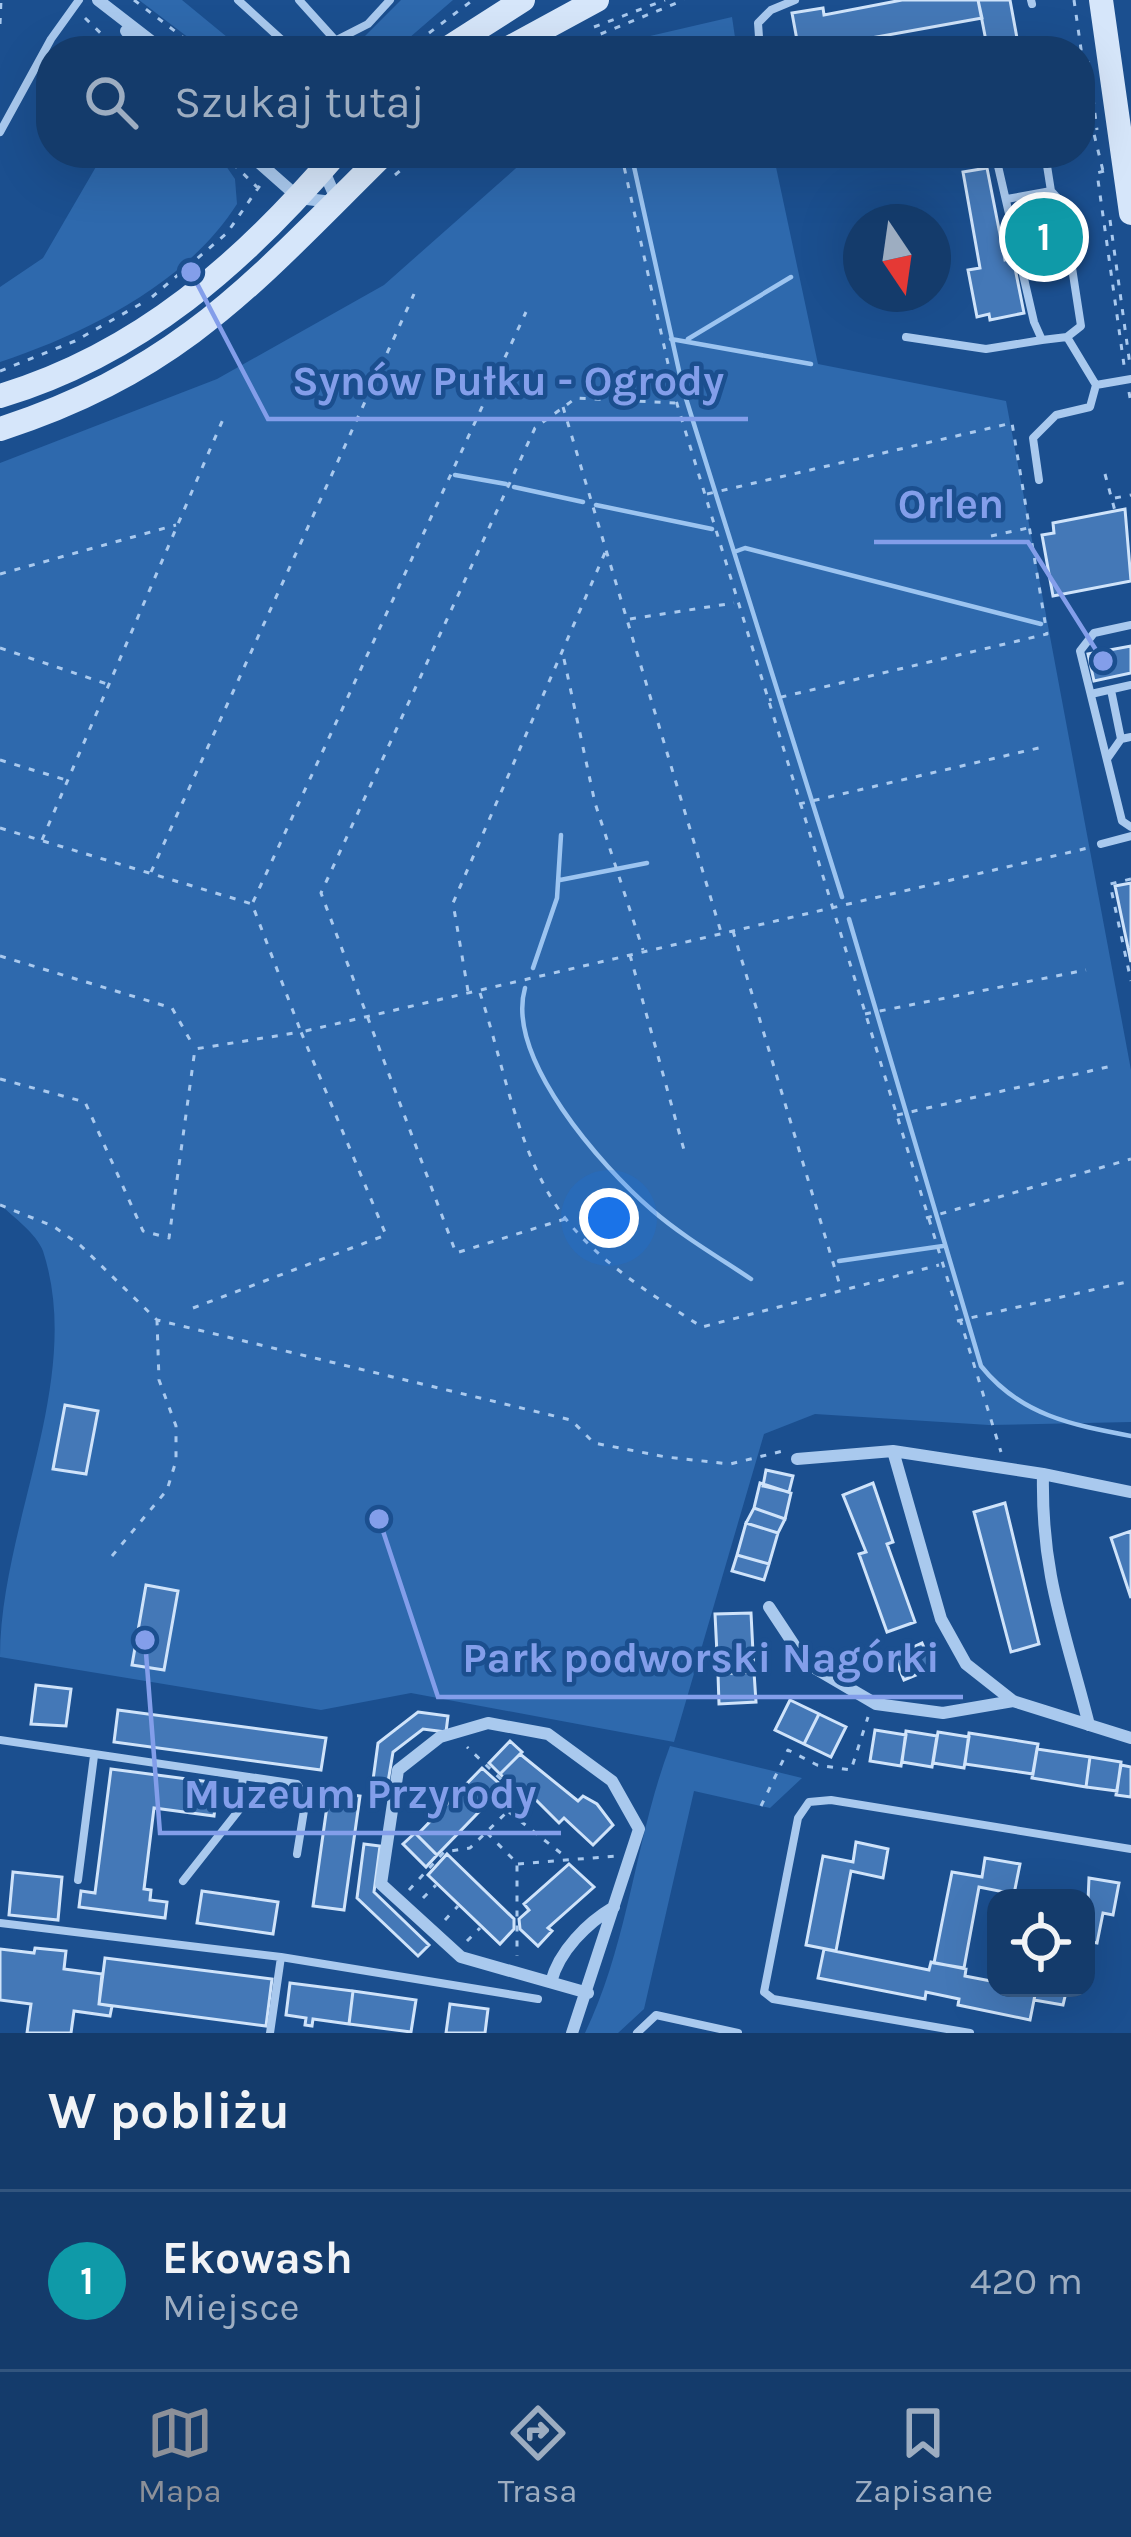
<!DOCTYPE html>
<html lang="pl">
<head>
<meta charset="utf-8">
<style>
  :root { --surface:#143b6b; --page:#214673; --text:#f1f3f6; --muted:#9dadc1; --line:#33557e; --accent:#8c9099 }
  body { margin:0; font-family:Karla,sans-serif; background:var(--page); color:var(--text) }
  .controls { position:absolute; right:36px; bottom:36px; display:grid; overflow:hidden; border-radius:24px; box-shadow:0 12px 48px #0002 }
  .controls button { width:108px; height:108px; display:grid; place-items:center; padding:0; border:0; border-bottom:3px solid var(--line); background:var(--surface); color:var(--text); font:60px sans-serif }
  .compass { position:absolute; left:843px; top:204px; width:108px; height:108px; border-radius:50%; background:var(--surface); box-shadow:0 12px 48px #0002; rotate:167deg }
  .you { position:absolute; left:609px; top:1218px; width:42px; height:42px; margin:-30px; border:9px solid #fff; border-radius:50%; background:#1a73e8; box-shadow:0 0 0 18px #1a73e833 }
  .badge { display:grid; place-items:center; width:78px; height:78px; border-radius:50%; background:var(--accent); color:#fff; font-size:39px; font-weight:700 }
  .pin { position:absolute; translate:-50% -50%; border:6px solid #fff; box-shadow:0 3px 12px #0006 }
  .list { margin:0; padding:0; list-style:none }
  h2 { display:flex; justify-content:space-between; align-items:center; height:156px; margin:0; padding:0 48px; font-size:51px }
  h2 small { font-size:39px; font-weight:400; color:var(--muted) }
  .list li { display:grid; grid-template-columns:78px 1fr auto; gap:36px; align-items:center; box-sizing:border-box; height:180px; padding:0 48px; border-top:3px solid var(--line) }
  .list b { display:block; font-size:45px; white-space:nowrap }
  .list p { margin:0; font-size:39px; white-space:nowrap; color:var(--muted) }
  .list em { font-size:39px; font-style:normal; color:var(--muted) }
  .icon { flex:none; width:66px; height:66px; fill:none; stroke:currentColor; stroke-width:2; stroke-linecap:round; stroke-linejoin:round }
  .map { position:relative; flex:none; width:1131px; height:2033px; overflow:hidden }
  .search { position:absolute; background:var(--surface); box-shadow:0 12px 48px #0002; left:36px; right:36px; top:36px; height:132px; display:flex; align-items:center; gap:30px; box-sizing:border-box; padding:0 42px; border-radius:48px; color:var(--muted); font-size:45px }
  .sheet { height:336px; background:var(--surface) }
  nav { display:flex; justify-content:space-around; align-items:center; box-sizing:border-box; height:168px; border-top:3px solid var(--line); background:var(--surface); font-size:33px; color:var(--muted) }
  nav a { display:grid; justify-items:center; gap:6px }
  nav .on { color:var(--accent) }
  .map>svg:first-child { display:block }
  .green { fill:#2e69ad }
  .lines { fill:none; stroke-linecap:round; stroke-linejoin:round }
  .stream { stroke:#9cc4f0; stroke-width:4.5 }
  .building { fill:#4478b7; stroke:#cfe3fa; stroke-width:3 }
  .path { stroke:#a9c9ee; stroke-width:3; stroke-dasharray:6 9; stroke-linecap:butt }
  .lane { stroke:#a9c9ee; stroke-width:8 }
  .street { stroke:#a9c9ee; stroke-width:12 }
  .secondary { stroke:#d6e6fa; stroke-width:24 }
  .leader { fill:none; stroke:#839eea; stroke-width:4.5 }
  .callout-dot { fill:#839eea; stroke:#1b4f8f; stroke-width:4.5 }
  .callout-label { font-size:42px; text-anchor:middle; font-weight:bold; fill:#839eea; stroke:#1b4f8f; stroke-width:9; stroke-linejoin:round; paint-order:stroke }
</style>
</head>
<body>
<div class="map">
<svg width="1131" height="2033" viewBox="0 0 1131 2033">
  <rect width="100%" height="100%" fill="#1b4f8f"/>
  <path class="green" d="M139 0H182L244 51H206Z
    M401 0H453L394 51H337L359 42Z
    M732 17 737 51H594V49Z
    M104 153H217L235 179 237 204C186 284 87 333 0 362V287L43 258Z
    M533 153H773L818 364 1006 401 1131 1070V1422L989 1425 815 1414 764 1434 674 1742 411 1693 321 1710 0 1657C0 1525 85 1380 43 1251 37 1234 13 1217 0 1204V463L217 379 384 285Z
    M670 1746 802 1778 770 1808 694 1791 644 2009 618 2033H585C629 1942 635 1839 670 1746Z"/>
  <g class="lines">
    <path class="stream" d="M631 153 683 389 842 897
      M671 339 811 364
      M688 339 791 277
      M455 475 506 484
      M514 487 583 502
      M596 505 712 529
      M734 552 745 548 1041 624
      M560 880 647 863
      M849 919 981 1366C1020 1415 1072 1425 1131 1436
      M533 968 557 898 561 835
      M525 988C505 1058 602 1167 652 1210 682 1236 718 1257 751 1279
      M839 1261 943 1246"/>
  </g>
  <path class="building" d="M902 0H978L982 18 799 51 792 13 823 8 824 15Z
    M978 0H1010L1019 49 988 51Z
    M987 168 1005 260 1013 258 1024 313 990 320 989 314 977 317 968 270 980 268 963 172Z
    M1048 210 1057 260 1040 263 1031 213Z
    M1125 509 1131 581 1053 596 1042 535 1054 533 1053 523Z
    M1131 646V673L1094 681 1088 654Z
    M1131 883V962L1115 886Z
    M65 1405 98 1411 86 1474 53 1469Z
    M766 1470 793 1476 789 1492 763 1486Z
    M760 1483 791 1493 785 1519 754 1508Z
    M873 1483 893 1542 887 1544 915 1622 887 1632 859 1554 866 1552 843 1495Z
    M1005 1503 1039 1644 1011 1652 974 1512Z
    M754 1508 785 1519 778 1533 746 1523Z
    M746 1523 778 1533 769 1564 737 1555Z
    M1131 1531V1598L1111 1538Z
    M737 1555 769 1564 764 1580 732 1571Z
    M146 1585 178 1591 164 1670 132 1665Z
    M751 1613 754 1672 718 1674 715 1614Z
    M922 1643 933 1668 904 1680 894 1656Z
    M754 1672 756 1702 719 1704 718 1674Z
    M36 1685 71 1689 66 1726 31 1724Z
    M790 1700 819 1714 804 1744 775 1730Z
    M118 1710 326 1738 321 1770 114 1742Z
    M418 1712 448 1716 446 1732 423 1729 393 1752 388 1782 373 1780 378 1743Z
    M819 1714 846 1727 831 1757 804 1744Z
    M875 1730 906 1735 901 1766 870 1761Z
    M906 1731 937 1736 932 1767 902 1762Z
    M938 1732 969 1737 964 1768 933 1763Z
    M969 1733 1038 1744 1033 1774 965 1764Z
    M510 1741 522 1752 500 1774 489 1763Z
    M1037 1749 1090 1757 1086 1787 1032 1778Z
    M520 1754 578 1801 583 1796 597 1804 613 1825 593 1845 564 1818 559 1823 534 1798 530 1803 500 1774Z
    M1090 1757 1121 1762 1117 1791 1086 1787Z
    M1121 1765 1131 1767V1797L1116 1795Z
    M482 1768 503 1787 437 1855 417 1835Z
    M111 1769 218 1783 214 1816 154 1808 144 1889 151 1890 150 1900 167 1902 165 1918 79 1907 81 1891 95 1893Z
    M329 1792 360 1796 344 1910 313 1906Z
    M415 1833 437 1855 426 1867 403 1844Z
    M856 1842 888 1849 883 1878 851 1871 836 1951 806 1945 823 1856 853 1862Z
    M364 1844 380 1846 374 1892 429 1945 418 1956 357 1898Z
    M447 1854 514 1919V1929L500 1944 428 1875Z
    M985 1858 1020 1864 1014 1894 979 1887 964 1968 934 1963 952 1872 982 1877Z
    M569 1864 594 1887 548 1928 552 1931 538 1946 520 1929 519 1919 529 1910 524 1904Z
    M13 1872 62 1877 58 1920 9 1915Z
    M1089 1878 1119 1883 1113 1915 1103 1913 1097 1943 1087 1941 1086 1947Z
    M202 1891 278 1902 273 1934 197 1923Z
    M35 1948 66 1951 64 1969 102 1974 99 2004 112 2006 110 2016 74 2011 71 2033H27L31 2004 0 2000V1949L34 1953Z
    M824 1949 929 1970 931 1962 966 1969 965 1976 996 1982V1988L1036 1990 1030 2020 958 2005 959 1999 926 1992 925 1999 818 1978Z
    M105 1958 272 1979 266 2026 99 2004Z
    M290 1983 353 1991 349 2024 313 2019 312 2026 305 2025 306 2018 286 2015Z
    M1036 1988H1067L1063 2005 1034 2000Z
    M353 1991 416 2000 411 2032 349 2024Z
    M450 2004 488 2009 485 2033H446Z"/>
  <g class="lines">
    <path class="path" d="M134 0 201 51
      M1074 0 1083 63
      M85 18 119 51
      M0 24 1 0
      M594 27 665 0
      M587 37 591 51
      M405 51 473 0
      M559 51 684 0
      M1088 61 1086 101 1104 175
      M1093 98 1097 130
      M222 153 258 188
      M621 153 677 404 1001 1452
      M1104 171 1097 173 1124 365
      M395 175 421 153
      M1110 220 1130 365
      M152 297 227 233 261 184
      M0 371 75 341 144 302
      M1129 392 1131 403
      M563 407 721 932
      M1105 474 1115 511
      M707 494 1012 423 1047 634 769 700
      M1115 498 1131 495
      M991 536 1028 528
      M0 574 176 525
      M630 619 734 603
      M0 648 107 684
      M564 659 595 803 643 950
      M0 760 66 780
      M799 804 1047 746
      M0 828 252 904 301 1032 1088 848
      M42 840 224 417
      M151 872 414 294
      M1131 879 1110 884 1131 981
      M253 902 526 312
      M733 931 841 1289
      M630 955 684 1150
      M0 956 172 1008 194 1047
      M468 991 453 903 607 548
      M480 993C504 1065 518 1157 565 1218 601 1264 654 1296 702 1327L939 1265
      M865 1014 1086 970
      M0 1079 85 1102 143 1231 169 1238 195 1049 301 1032 386 1235 193 1308
      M897 1115 1112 1066
      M0 1205 53 1226 80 1245 157 1320 571 1420 594 1443 666 1457 730 1464 783 1451
      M926 1218 1131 1159
      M565 1219 456 1253 321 893 535 428 576 398 675 403
      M957 1321 1131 1281
      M112 1556 167 1490 176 1461V1426L159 1380 157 1320
      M761 1806 788 1750 817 1765 851 1770 868 1717
      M509 1812 567 1858
      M487 1833 517 1863V1956
      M518 1864 616 1856
      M409 1890 444 1852 470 1848 508 1811 506 1784 467 1747
      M423 1898 436 1885
      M445 1920 458 1906
      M467 1941 480 1928"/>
    <path class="lane" d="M238 0 294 51
      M299 0 336 41
      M1031 0 1032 4
      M315 51 368 24 390 0
      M760 51 758 23 771 10 795 0
      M925 51 964 44 976 51
      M0 132 51 39 79 0
      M995 153 1034 322 1042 340 1067 337 1081 326 1062 203 1051 191 1007 199
      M1045 153 1051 191
      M906 337 986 349 1042 340
      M1067 337 1096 385
      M1096 385 1131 379
      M1039 480 1033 438 1056 415 1090 407 1096 385
      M1131 625 1094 633 1080 651 1122 821 1131 827
      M1111 690 1121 739
      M1091 694 1131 685
      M1107 759 1121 739 1131 737
      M1101 844 1131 836
      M0 1740 297 1784 306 1798 297 1854
      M78 1880 94 1756
      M183 1881 239 1810 243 1777
      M0 1923 281 1957 538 1999
      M270 2033 281 1957
      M637 2033 656 2015 738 2033
      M970 2033 773 1999 764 1992 798 1818 809 1802 831 1800 1131 1849"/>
    <path class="street" d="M98 0 164 51
      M126 31 146 51
      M248 153 299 198 332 202
      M301 153 323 169 337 201
      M797 1459 893 1451
      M769 1607 806 1663 876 1704 943 1713 1013 1701 1131 1738
      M1013 1701 966 1664 941 1619 893 1451 1043 1474
      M1089 1725C1065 1630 1041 1575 1043 1474L1131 1492
      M551 1982C559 1951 587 1923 614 1907
      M572 2033 639 1829 612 1781 548 1734 488 1723 440 1737 398 1770 381 1884 461 1957 588 1993"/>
    <path class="secondary" d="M1101 0 1131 213
      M443 51 523 0
      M503 51 597 0
      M0 396C140 354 244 262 337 153
      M0 429C182 370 255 281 385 153"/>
  </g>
  <path class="leader" d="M191 272L268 419H748M1103 661L1028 542H874M379 1519L438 1697H963M145 1640L160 1833H561"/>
  <g class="callout-dot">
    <circle cx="191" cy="272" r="12"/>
    <circle cx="1103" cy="661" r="12"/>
    <circle cx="379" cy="1519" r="12"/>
    <circle cx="145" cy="1640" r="12"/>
  </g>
  <g class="callout-label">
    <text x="508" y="395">Synów Pułku - Ogrody</text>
    <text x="951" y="518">Orlen</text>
    <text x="701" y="1672">Park podworski Nagórki</text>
    <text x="360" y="1808">Muzeum Przyrody</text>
  </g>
</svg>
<div class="controls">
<button><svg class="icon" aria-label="locate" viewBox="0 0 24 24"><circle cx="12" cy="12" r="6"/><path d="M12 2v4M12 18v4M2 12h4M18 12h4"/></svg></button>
</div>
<svg class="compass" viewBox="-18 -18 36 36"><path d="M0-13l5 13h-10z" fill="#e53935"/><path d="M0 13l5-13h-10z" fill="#9dadc1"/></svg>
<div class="you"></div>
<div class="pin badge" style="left:1044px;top:237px;background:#0f9aa8">1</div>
<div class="search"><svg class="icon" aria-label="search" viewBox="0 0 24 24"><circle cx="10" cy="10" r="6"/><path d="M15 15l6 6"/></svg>Szukaj tutaj</div>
</div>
<section class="sheet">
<h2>W pobliżu<small></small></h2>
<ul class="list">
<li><span class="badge" style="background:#0f9aa8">1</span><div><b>Ekowash</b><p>Miejsce</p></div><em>420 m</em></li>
</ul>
</section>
<nav>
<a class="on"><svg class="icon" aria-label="map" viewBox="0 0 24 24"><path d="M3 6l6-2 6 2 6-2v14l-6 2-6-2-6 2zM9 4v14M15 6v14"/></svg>Mapa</a>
<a><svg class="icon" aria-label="directions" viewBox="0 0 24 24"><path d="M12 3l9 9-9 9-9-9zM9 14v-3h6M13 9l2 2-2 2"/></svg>Trasa</a>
<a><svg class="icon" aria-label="saved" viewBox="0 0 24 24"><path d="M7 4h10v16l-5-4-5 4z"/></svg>Zapisane</a>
</nav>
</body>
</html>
